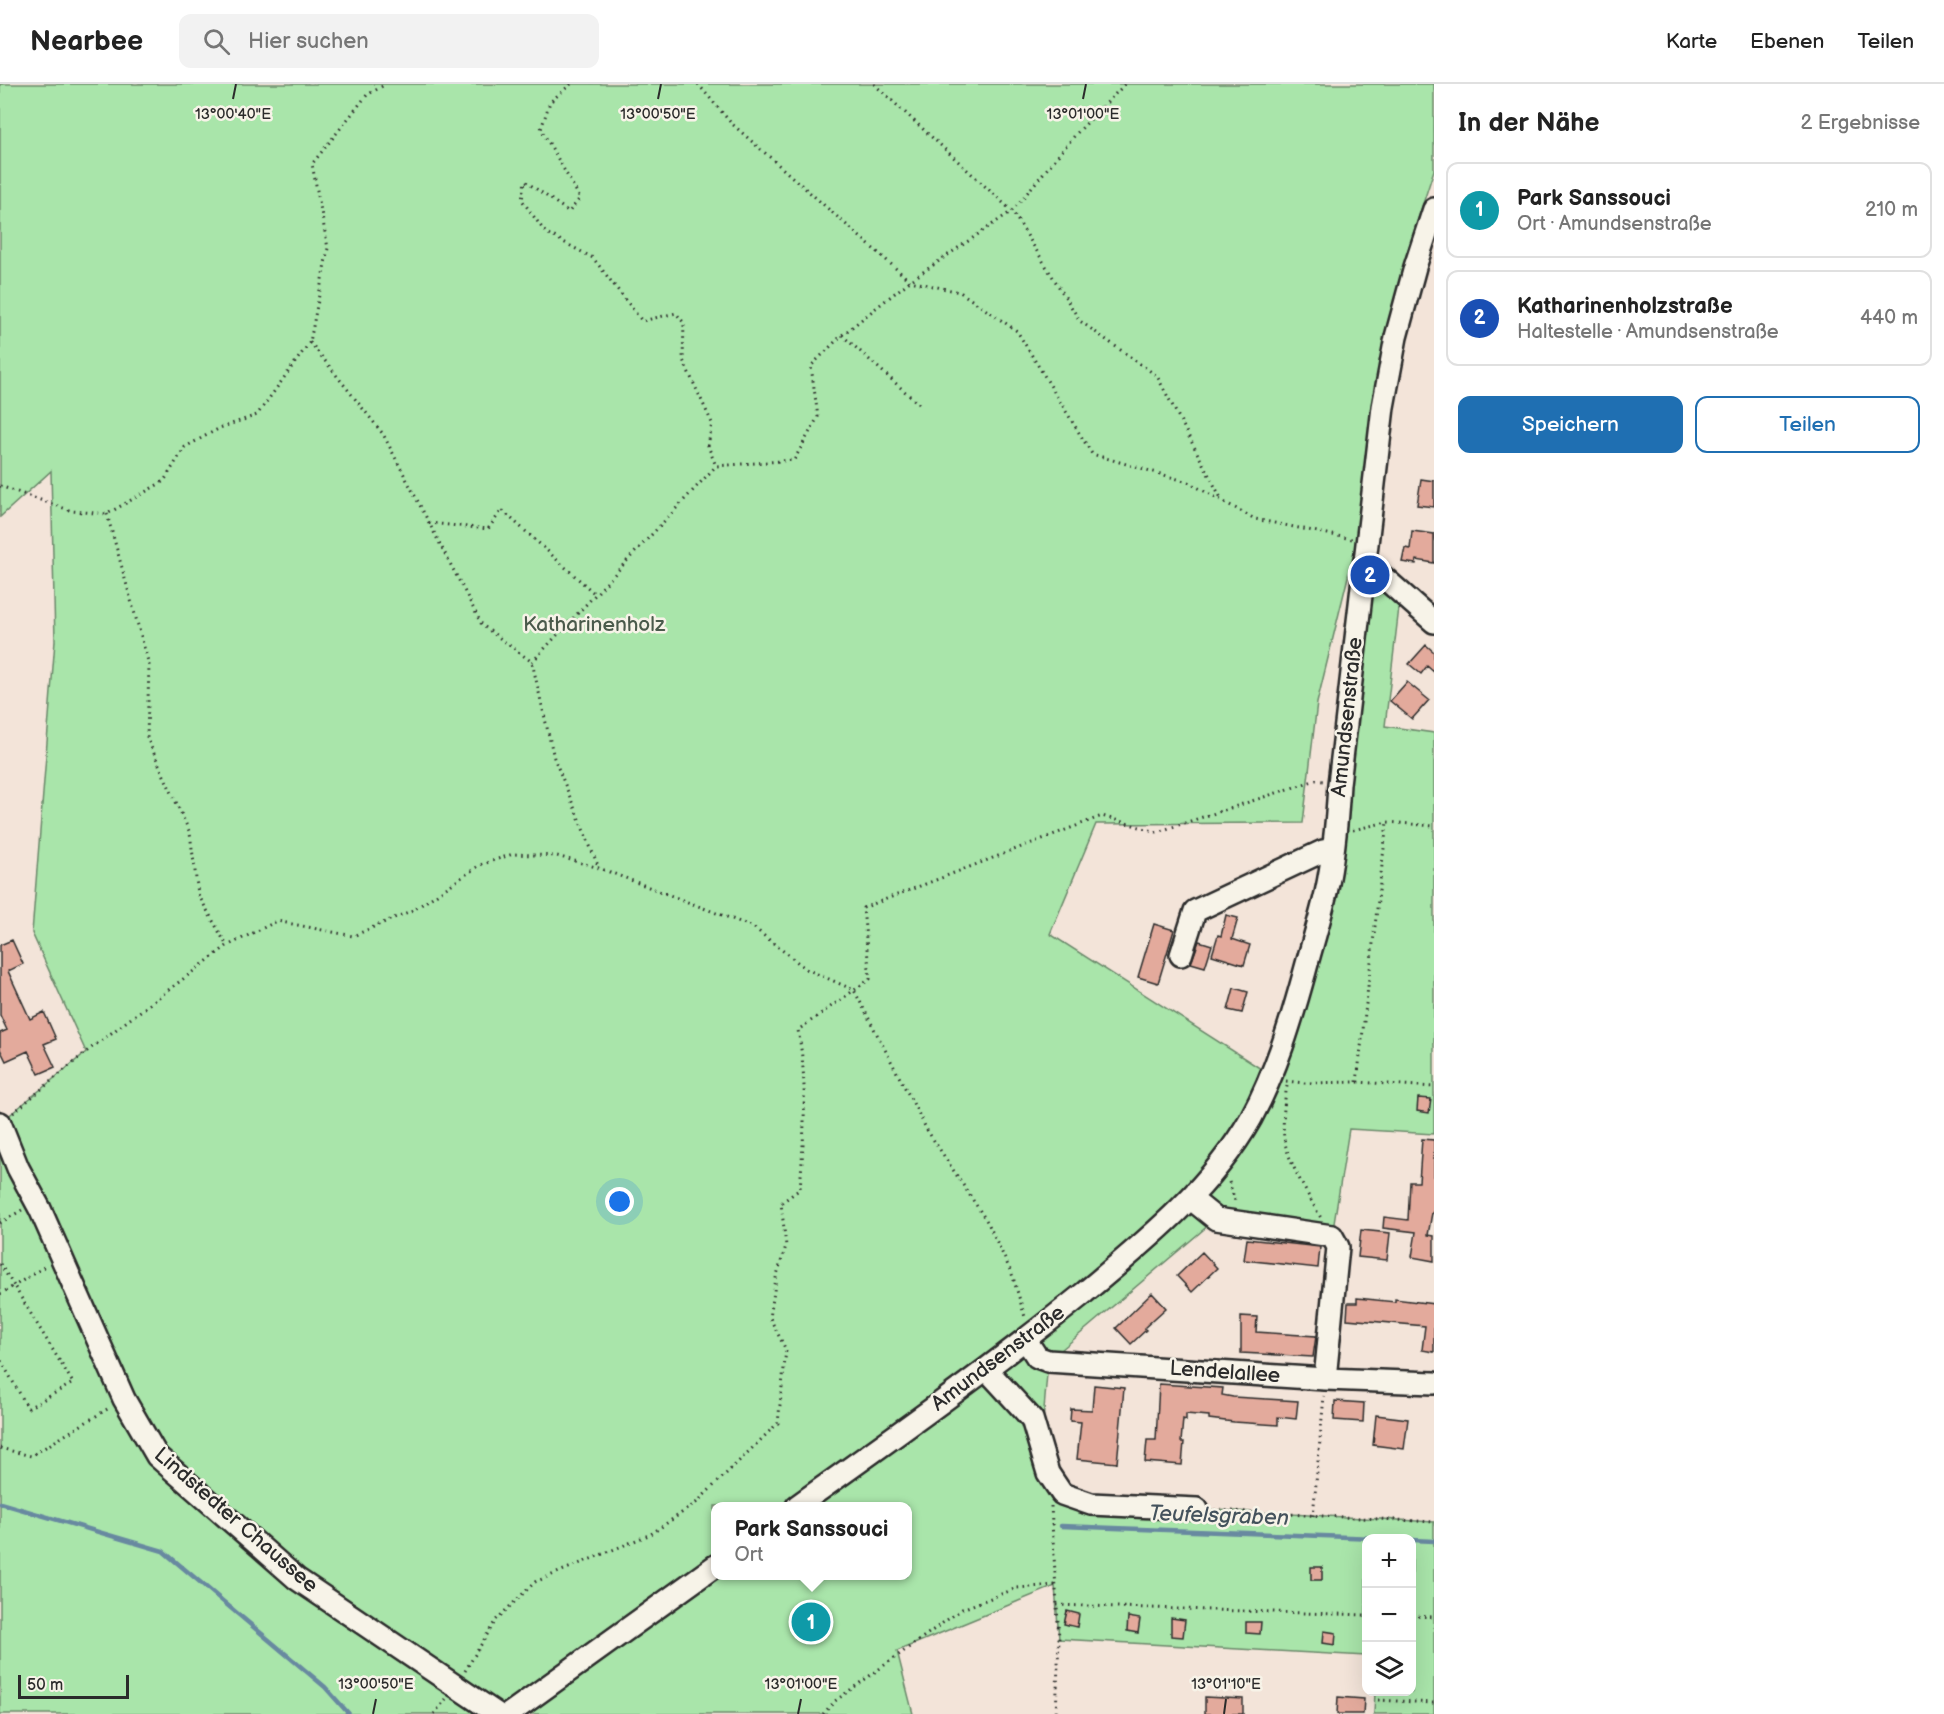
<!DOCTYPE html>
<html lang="de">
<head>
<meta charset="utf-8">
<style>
  :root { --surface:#fff; --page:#f2f2f2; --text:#222; --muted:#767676; --line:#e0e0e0; --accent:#1f6fb2 }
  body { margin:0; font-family:"Balsamiq Sans",sans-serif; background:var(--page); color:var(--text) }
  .controls { position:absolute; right:18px; bottom:18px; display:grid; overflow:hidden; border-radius:12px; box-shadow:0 6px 24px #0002 }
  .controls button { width:54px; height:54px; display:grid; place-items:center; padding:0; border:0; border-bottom:2px solid var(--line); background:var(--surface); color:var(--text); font:30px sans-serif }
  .scale { position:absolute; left:18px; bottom:15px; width:111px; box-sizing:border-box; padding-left:6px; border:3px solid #2b2b2b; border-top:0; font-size:16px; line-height:21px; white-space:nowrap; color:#2b2b2b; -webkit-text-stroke:4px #f7f3e8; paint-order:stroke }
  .you { position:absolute; left:620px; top:1118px; width:21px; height:21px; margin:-15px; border:4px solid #fff; border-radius:50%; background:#1a73e8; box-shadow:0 0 0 9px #1a73e833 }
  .badge { display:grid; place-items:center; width:39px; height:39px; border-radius:50%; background:var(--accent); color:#fff; font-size:20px; font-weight:700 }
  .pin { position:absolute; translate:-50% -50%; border:3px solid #fff; box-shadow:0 2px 6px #0006 }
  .popup { position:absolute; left:711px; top:1418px; width:201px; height:78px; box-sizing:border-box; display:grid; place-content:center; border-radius:12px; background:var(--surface); filter:drop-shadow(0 2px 4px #0005); font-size:20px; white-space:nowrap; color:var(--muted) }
  .popup b { font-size:22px; color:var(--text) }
  .popup::after { content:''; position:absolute; left:50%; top:100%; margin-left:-12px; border:12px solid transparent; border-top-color:var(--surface) }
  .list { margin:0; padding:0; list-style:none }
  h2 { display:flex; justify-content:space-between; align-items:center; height:78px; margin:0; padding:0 24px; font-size:26px }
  h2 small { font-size:20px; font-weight:400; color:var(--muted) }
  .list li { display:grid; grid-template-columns:39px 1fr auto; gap:18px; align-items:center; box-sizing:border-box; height:96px; margin:0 12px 12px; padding:0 12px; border:2px solid var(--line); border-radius:12px }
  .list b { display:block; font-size:22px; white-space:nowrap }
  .list p { margin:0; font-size:20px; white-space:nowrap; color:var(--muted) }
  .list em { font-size:20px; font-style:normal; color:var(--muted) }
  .actions { display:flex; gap:12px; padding:18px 24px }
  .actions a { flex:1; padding:14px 0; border:2px solid var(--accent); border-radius:12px; text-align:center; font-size:21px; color:var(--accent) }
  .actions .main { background:var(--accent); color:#fff }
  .icon { flex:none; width:33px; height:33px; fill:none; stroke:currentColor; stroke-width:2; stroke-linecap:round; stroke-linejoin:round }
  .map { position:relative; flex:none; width:1434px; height:1630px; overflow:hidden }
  header { display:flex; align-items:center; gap:36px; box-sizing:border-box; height:84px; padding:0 30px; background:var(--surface); border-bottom:2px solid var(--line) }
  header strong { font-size:28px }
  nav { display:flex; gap:33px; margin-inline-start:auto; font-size:21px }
  .search { width:420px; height:54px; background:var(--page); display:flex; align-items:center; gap:15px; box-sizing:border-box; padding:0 21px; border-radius:12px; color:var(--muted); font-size:22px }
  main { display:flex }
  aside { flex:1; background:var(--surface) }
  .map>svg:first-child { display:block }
  .green { fill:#a9e5aa; stroke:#6a886a; stroke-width:1.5; fill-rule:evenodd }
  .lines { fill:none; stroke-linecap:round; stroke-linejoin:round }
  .stream { stroke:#6789a0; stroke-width:4.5 }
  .building { fill:#e3aa9c; stroke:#2b2b2b; stroke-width:1.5 }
  .minor-casing { stroke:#2b2b2b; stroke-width:26 }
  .path { stroke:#2b2b2b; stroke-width:3; stroke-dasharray:1.5 4.5; stroke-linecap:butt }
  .minor { stroke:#f7f3e8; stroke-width:21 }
  .ticks { fill:none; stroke:#2b2b2b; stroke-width:2 }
  .labels { text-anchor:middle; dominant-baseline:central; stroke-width:5; stroke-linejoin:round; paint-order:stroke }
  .park-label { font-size:21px; fill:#4a5a4b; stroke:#f7f3e8 }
  .street-label { font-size:21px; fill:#2b2b2b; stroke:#f7f3e8 }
  .water-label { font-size:22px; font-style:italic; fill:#44525c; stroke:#f7f3e8 }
  .ticks-label { font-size:15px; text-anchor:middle; fill:#2b2b2b; stroke:#f7f3e8; stroke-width:5; stroke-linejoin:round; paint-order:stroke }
</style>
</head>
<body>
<header>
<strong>Nearbee</strong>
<div class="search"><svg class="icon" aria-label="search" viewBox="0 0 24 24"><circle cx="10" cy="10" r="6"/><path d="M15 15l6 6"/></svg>Hier suchen</div>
<nav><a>Karte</a><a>Ebenen</a><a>Teilen</a></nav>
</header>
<main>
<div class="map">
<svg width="1434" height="1630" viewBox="0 0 1434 1630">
  <rect width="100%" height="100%" fill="#f3e4d9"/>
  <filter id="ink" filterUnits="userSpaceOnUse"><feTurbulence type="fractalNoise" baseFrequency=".0167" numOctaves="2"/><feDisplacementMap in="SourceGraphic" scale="12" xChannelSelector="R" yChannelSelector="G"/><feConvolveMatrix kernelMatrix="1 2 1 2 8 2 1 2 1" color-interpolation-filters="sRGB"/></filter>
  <g filter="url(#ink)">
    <path class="green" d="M0 0H1434V86L1405 175 1387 257 1356 460 1317 619 1303 739 1096 740 1050 850 1272 992 1326 808 1365 477 1402 498 1385 642 1434 649V1050L1349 1045 1332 1152 1216 1135 1048 1277 1042 1350 1062 1410 1197 1425 1434 1438V1630H1374L1375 1608H1412V1454H1366V1572L1059 1555 1055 1502 897 1567 913 1630H0V1039L86 968 32 849 55 557 51 387 0 433ZM715 1422H907V1492H715Z"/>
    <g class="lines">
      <path class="stream" d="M0 1419 163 1467 325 1603 349 1630
        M1061 1442 1375 1454
        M1412 1456 1434 1457"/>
    </g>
    <path class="building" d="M1421 395 1434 397V423L1417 421Z
      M1412 447 1434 450V479L1417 476 1416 480 1402 478 1405 464 1410 465Z
      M1426 561 1434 568V588L1427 582 1421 590 1409 580Z
      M1407 598 1429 616 1412 635 1390 617Z
      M1226 831 1238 834 1232 855 1250 861 1244 881 1212 871 1218 851 1221 852Z
      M1154 840 1174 846 1158 899 1138 893Z
      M12 856 23 880 8 887 30 935 44 928 56 955 44 960 55 983 39 990 28 967 6 977 0 965V949L7 946 0 931V861Z
      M1199 857 1212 861 1205 883 1191 879Z
      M1234 904 1248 908 1242 929 1228 926Z
      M1418 1014 1431 1015 1429 1029 1417 1027Z
      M1422 1055 1434 1056V1129H1432L1428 1151 1434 1152V1177L1412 1173 1416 1148 1383 1144 1384 1133 1408 1136 1410 1098H1419Z
      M1361 1146 1390 1149 1387 1176 1358 1173Z
      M1247 1155 1320 1163 1318 1184 1244 1176Z
      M1202 1168 1217 1184 1192 1208 1177 1192Z
      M1152 1209 1166 1224 1144 1244 1146 1246 1131 1260 1116 1244Z
      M1357 1214 1395 1218V1215L1434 1220V1268L1422 1266 1425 1242 1347 1235 1348 1219H1357Z
      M1241 1232 1257 1233 1256 1248 1316 1252 1313 1273 1241 1269Z
      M1159 1300 1223 1304 1222 1311 1233 1313 1298 1317 1296 1335 1278 1333V1341L1234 1338 1209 1335V1332L1186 1330V1336L1183 1335 1181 1358H1184L1182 1381 1145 1378 1147 1356H1156Z
      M1094 1301 1124 1304 1117 1379 1077 1375 1081 1338 1070 1337 1071 1325 1092 1326Z
      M1335 1317 1364 1319 1363 1338 1334 1336Z
      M1376 1331 1408 1335 1404 1365 1373 1361Z
      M1311 1483H1322V1496H1311Z
      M1067 1527 1079 1530 1077 1543 1064 1540Z
      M1128 1533 1140 1535 1138 1549 1127 1547Z
      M1171 1534 1185 1536 1183 1553 1171 1552Z
      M1246 1538H1261L1260 1550 1246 1549Z
      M1324 1547 1336 1549 1335 1561 1323 1559Z
      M1205 1613 1243 1615V1630H1205Z
      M1338 1613 1364 1615 1363 1630H1337Z"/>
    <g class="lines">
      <g class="minor-casing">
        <path id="minor" d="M1365 477 1434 538
          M1181 871 1195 827 1323 767 1333 765
          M0 1039 18 1084 40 1125 124 1315 157 1372 297 1495 497 1630
          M1190 1114 1216 1135 1332 1152 1338 1163 1325 1295
          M1026 1256 1037 1273 1048 1277 1325 1295 1434 1299
          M987 1286 1032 1335 1048 1389 1062 1410 1091 1420 1197 1425
          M797 1422C894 1353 991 1284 1084 1209 1145 1158 1211 1105 1251 1034 1276 988 1291 938 1305 887 1312 861 1320 835 1326 809 1334 773 1337 736 1339 700L1383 323 1396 253 1415 183 1434 125
          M509 1630 715 1482"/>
      </g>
      <path class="path" d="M571 0 550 18 541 45 580 114 569 128 525 97 522 116 545 148 593 174 642 237 676 229 684 239 683 276 712 339 708 362 716 382
        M698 0 731 39 910 197 960 208 1017 247 1092 370 1188 398 1255 435 1352 455
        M874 0 1012 127 1080 237 1157 292 1222 416
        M842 251 921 322
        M310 258 383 350 482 541 532 578 554 674 599 784
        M0 402 72 427 107 430 164 397 185 363 220 344 257 331 310 258 328 164 312 80 367 11 386 0
        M107 430 149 581 147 654 190 749 198 810 227 862
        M429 439 488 445 502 426 596 511
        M532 578 716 382 794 376 818 333 811 282 842 251 910 197 1012 127 1076 50 1125 0
        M1353 746 1387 738 1434 742
        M1286 997 1304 999 1357 998 1434 1003
        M1357 998 1387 738
        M1287 1002C1284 1018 1281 1047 1286 1063 1293 1086 1309 1113 1321 1134
        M13 1029 86 968 227 862 277 837 353 852 415 825 480 781 513 770 557 772 599 784 753 843 806 885 854 906 927 1046 988 1139 1012 1190 1025 1233
        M1229 1098 1236 1120
        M0 1139 22 1126
        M0 1180 14 1202 47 1181
        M0 1210 14 1202 73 1299 28 1324 0 1275
        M0 1364 31 1372 109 1324
        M1051 1422 1059 1555 1056 1630
        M1214 1426 1434 1438
        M1313 1432 1324 1312
        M1057 1521 1366 1531
        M1412 1532 1434 1533
        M465 1587 496 1536 535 1498 651 1450 696 1419 778 1339 786 1266 770 1234 776 1194 786 1162 781 1119 800 1105C804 1051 808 999 798 946L870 895 863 824 1102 732 1157 748 1316 696 1323 697
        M1378 1616 1434 1619
        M434 1630 446 1615
        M823 1630 835 1617 962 1525 1017 1504 1056 1501"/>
      <use href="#minor" class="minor"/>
    </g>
  </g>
  <path class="ticks" d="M233 15 236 0M658 15 661 0M1083 15 1086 0M373 1630 376 1615M798 1630 801 1615M1224 1630 1226 1615"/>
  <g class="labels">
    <g class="park-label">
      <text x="594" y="540">Katharinenholz</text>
    </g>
    <g class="street-label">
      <text transform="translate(1347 633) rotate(-84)">Amundsenstraße</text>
      <text transform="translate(998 1274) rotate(-37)">Amundsenstraße</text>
      <text transform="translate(1225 1288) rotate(4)">Lendelallee</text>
      <text transform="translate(236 1436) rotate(41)">Lindstedter Chaussee</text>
    </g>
    <g class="water-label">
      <text transform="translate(1219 1432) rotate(2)">Teufelsgraben</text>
    </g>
  </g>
  <g class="ticks-label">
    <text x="233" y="35">13°00'40"E</text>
    <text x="658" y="35">13°00'50"E</text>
    <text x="1083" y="35">13°01'00"E</text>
    <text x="376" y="1605">13°00'50"E</text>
    <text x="801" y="1605">13°01'00"E</text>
    <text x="1226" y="1605">13°01'10"E</text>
  </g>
</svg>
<div class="controls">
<button>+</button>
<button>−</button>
<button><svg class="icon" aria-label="layers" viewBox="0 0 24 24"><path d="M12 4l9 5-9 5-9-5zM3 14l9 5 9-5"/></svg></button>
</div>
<div class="scale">50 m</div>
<div class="you"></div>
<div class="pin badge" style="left:811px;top:1538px;background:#0f9aa8">1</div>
<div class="popup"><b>Park Sanssouci</b>Ort</div>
<div class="pin badge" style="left:1370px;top:491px;background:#1a4fb4">2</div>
</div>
<aside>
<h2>In der Nähe<small>2 Ergebnisse</small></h2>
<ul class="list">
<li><span class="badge" style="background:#0f9aa8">1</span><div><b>Park Sanssouci</b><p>Ort · Amundsenstraße</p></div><em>210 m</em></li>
<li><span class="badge" style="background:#1a4fb4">2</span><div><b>Katharinenholzstraße</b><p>Haltestelle · Amundsenstraße</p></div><em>440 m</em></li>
</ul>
<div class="actions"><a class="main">Speichern</a><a>Teilen</a></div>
</aside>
</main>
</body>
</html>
